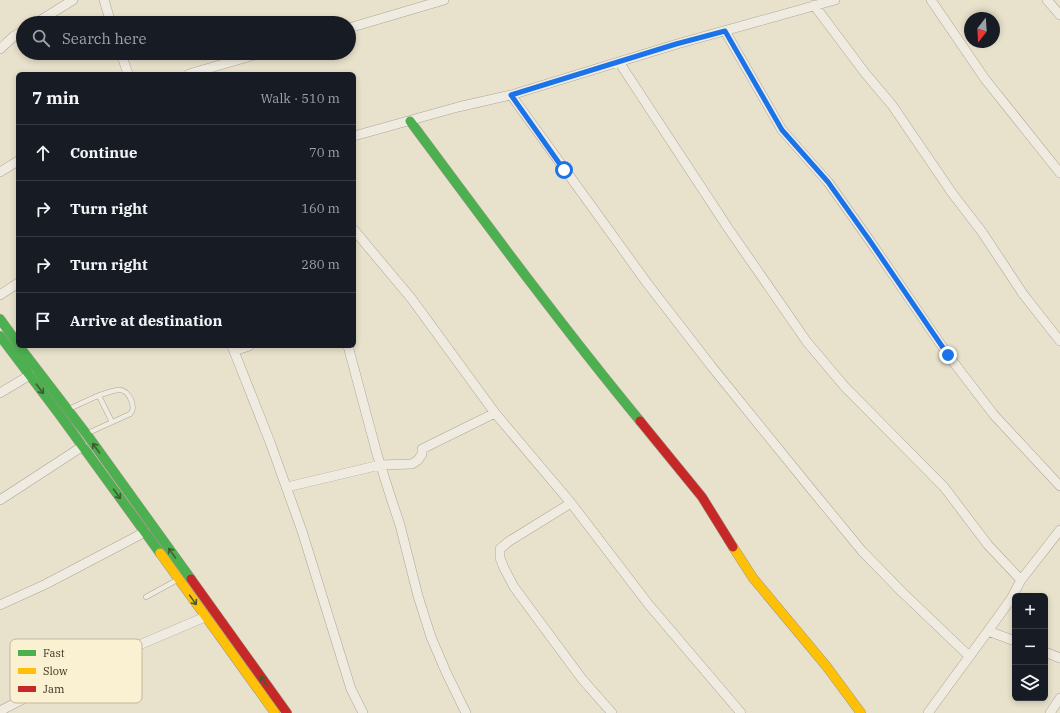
<!DOCTYPE html>
<html lang="en">
<head>
<meta charset="utf-8">
<style>
  :root { --surface:#171b24; --page:#242831; --text:#f1f3f6; --muted:#9ea1a6; --line:#363941 }
  body { margin:0; font-family:"IBM Plex Serif",serif; background:var(--page); color:var(--text) }
  .controls { position:absolute; right:12px; bottom:12px; display:grid; overflow:hidden; border-radius:6px; box-shadow:0 2px 6px #0003 }
  .controls button { width:36px; height:36px; display:grid; place-items:center; padding:0; border:0; border-bottom:1px solid var(--line); background:var(--surface); color:var(--text); font:20px sans-serif }
  .compass { position:absolute; left:964px; top:12px; width:36px; height:36px; border-radius:50%; background:var(--surface); box-shadow:0 2px 6px #0003; rotate:197deg }
  .stop { position:absolute; width:12px; height:12px; margin:-9px; border:3px solid #1a73e8; border-radius:50%; background:#fff }
  .stop.end { background:#1a73e8; border-color:#fff; box-shadow:0 1px 4px #0008 }
  .list { margin:0; padding:0; list-style:none }
  h2 { display:flex; justify-content:space-between; align-items:center; height:52px; margin:0; padding:0 16px; font-size:17px }
  h2 small { font-size:13px; font-weight:400; color:var(--muted) }
  .list li { display:grid; grid-template-columns:26px 1fr auto; gap:12px; align-items:center; box-sizing:border-box; height:56px; padding:0 16px; border-top:1px solid var(--line) }
  .list b { display:block; font-size:15px; white-space:nowrap }
  .list em { font-size:13px; font-style:normal; color:var(--muted) }
  .icon { flex:none; width:22px; height:22px; fill:none; stroke:currentColor; stroke-width:2; stroke-linecap:round; stroke-linejoin:round }
  .map { position:relative; flex:none; width:1060px; height:713px; overflow:hidden }
  .search { position:absolute; background:var(--surface); box-shadow:0 2px 6px #0003; left:16px; top:16px; width:340px; height:44px; display:flex; align-items:center; gap:10px; box-sizing:border-box; padding:0 14px; border-radius:22px; color:var(--muted); font-size:15px }
  .panel { position:absolute; background:var(--surface); box-shadow:0 2px 6px #0003; left:16px; top:72px; width:340px; height:276px; border-radius:6px }
  .map>svg:first-child { display:block }
  .lines { fill:none; stroke-linecap:round; stroke-linejoin:round }
  .lane-casing { stroke:#ada696; stroke-width:5.5 }
  .street-casing { stroke:#ada696; stroke-width:10 }
  .fast-casing { stroke:#9d9585; stroke-width:10 }
  .slow-casing { stroke:#9d9585; stroke-width:10 }
  .jam-casing { stroke:#9d9585; stroke-width:10 }
  .lane { stroke:#efebe0; stroke-width:4.5 }
  .street { stroke:#efebe0; stroke-width:9 }
  .fast { stroke:#4caf50; stroke-width:9 }
  .slow { stroke:#ffc107; stroke-width:9 }
  .jam { stroke:#c62828; stroke-width:9 }
  .oneway { stroke:#435c2e }
  .route { stroke:#1a73e8; stroke-width:5 }
  .key { fill:#faf1d2; stroke:#c2b79b; stroke-width:1 }
  .key-label { font-size:11px; fill:#3e2f1c }
</style>
</head>
<body>
<div class="map">
<svg width="1060" height="713" viewBox="0 0 1060 713">
  <rect width="100%" height="100%" fill="#e8e2cc"/>
  <g class="lines">
    <g class="lane-casing">
      <path id="lane" d="M99 396 112 422
        M69 409C83 403 106 390 120 390 129 390 137 408 130 414L88 433
        M146 597 177 580"/>
    </g>
    <g class="street-casing">
      <path id="street" d="M104 0 111 23
        M931 0 985 79 1060 173
        M1047 0 1060 15
        M814 5 865 73 892 105 952 193 982 232 1023 294 1060 341
        M36 23 73 0
        M349 28 444 0
        M725 31 782 130 828 182 870 241 948 355 994 415 1060 486
        M0 49 14 36 23 31
        M121 53 128 74
        M619 62 728 228 807 342 845 387 944 487 988 545 1021 580
        M189 74 261 53
        M511 95 647 283 712 367 811 489 862 551 902 592 969 656
        M354 136 458 107 511 95 677 44 835 0
        M0 172 18 161
        M354 230 411 298 495 413 571 503 649 605 741 713
        M0 295 18 283
        M232 346 270 442 302 531 351 689 363 713
        M348 346 377 454 390 495 400 525 418 596 431 637 446 672 466 713
        M234 351 249 346
        M0 393 30 375
        M287 487 380 465 412 464 418 460 422 454V449L495 413
        M0 500 83 446
        M571 503 508 542 500 549V558L504 568 514 587 582 679 612 713
        M0 605 46 584 145 532
        M988 631 1015 641
        M1045 652 1060 658
        M0 711 71 674 205 617
        M928 713 988 631 1011 599 1021 580 1060 530
        M1050 713 1060 698"/>
    </g>
    <g class="fast-casing">
      <path id="fast" d="M410 121C485 222 560 324 640 421
        M0 319 18 344
        M0 336 59 414 160 553
        M19 346 88 436 191 579"/>
    </g>
    <g class="slow-casing">
      <path id="slow" d="M733 547 753 578 827 667 861 713
        M160 553 275 713"/>
    </g>
    <g class="jam-casing">
      <path id="jam" d="M640 421 702 497 733 547
        M191 579 287 713"/>
    </g>
    <use href="#lane" class="lane"/>
    <use href="#street" class="street"/>
    <use href="#fast" class="fast"/>
    <use href="#slow" class="slow"/>
    <use href="#jam" class="jam"/>
  </g>
  <defs><path id="oneway-shaft" d="M-6 0H5M1.5-3L5.5 0L1.5 3" fill="none" stroke-width="1.6" stroke-linecap="round" stroke-linejoin="round"/></defs>
  <g class="oneway">
    <use href="#oneway-shaft" transform="translate(40 389) rotate(53)"/>
    <use href="#oneway-shaft" transform="translate(96 448) rotate(-126)"/>
    <use href="#oneway-shaft" transform="translate(117 494) rotate(54)"/>
    <use href="#oneway-shaft" transform="translate(172 553) rotate(-125)"/>
    <use href="#oneway-shaft" transform="translate(193 600) rotate(55)"/>
    <use href="#oneway-shaft" transform="translate(264 681) rotate(-126)"/>
  </g>
  <g class="lines">
    <path class="route" d="M564 170 511 95 676 44 725 31 782 130 828 182 870 241 948 355"/>
  </g>
  <rect x="10" y="639" width="132" height="64" rx="6" class="key"/>
  <rect x="18" y="650" width="18" height="6" fill="#4caf50"/>
  <rect x="18" y="668" width="18" height="6" fill="#ffc107"/>
  <rect x="18" y="686" width="18" height="6" fill="#c62828"/>
  <g class="key-label">
    <text x="43" y="657">Fast</text>
    <text x="43" y="675">Slow</text>
    <text x="43" y="693">Jam</text>
  </g>
</svg>
<div class="controls">
<button>+</button>
<button>−</button>
<button><svg class="icon" aria-label="layers" viewBox="0 0 24 24"><path d="M12 4l9 5-9 5-9-5zM3 14l9 5 9-5"/></svg></button>
</div>
<svg class="compass" viewBox="-18 -18 36 36"><path d="M0-13l5 13h-10z" fill="#e53935"/><path d="M0 13l5-13h-10z" fill="#9ea1a6"/></svg>
<div class="stop" style="left:564px;top:170px"></div>
<div class="stop end" style="left:948px;top:355px"></div>
<div class="search"><svg class="icon" aria-label="search" viewBox="0 0 24 24"><circle cx="10" cy="10" r="6"/><path d="M15 15l6 6"/></svg>Search here</div>
<section class="panel">
<h2>7 min<small>Walk · 510 m</small></h2>
<ul class="list">
<li><svg class="icon" aria-label="ahead" viewBox="0 0 24 24"><path d="M12 20V5M6 11l6-6 6 6"/></svg><div><b>Continue</b></div><em>70 m</em></li>
<li><svg class="icon" aria-label="right" viewBox="0 0 24 24"><path d="M7 20v-9h11M14 6l5 5-5 5"/></svg><div><b>Turn right</b></div><em>160 m</em></li>
<li><svg class="icon" aria-label="right" viewBox="0 0 24 24"><path d="M7 20v-9h11M14 6l5 5-5 5"/></svg><div><b>Turn right</b></div><em>280 m</em></li>
<li><svg class="icon" aria-label="arrive" viewBox="0 0 24 24"><path d="M6 21V4h12l-3 4 3 4H6"/></svg><div><b>Arrive at destination</b></div></li>
</ul>
</section>
</div>
</body>
</html>
